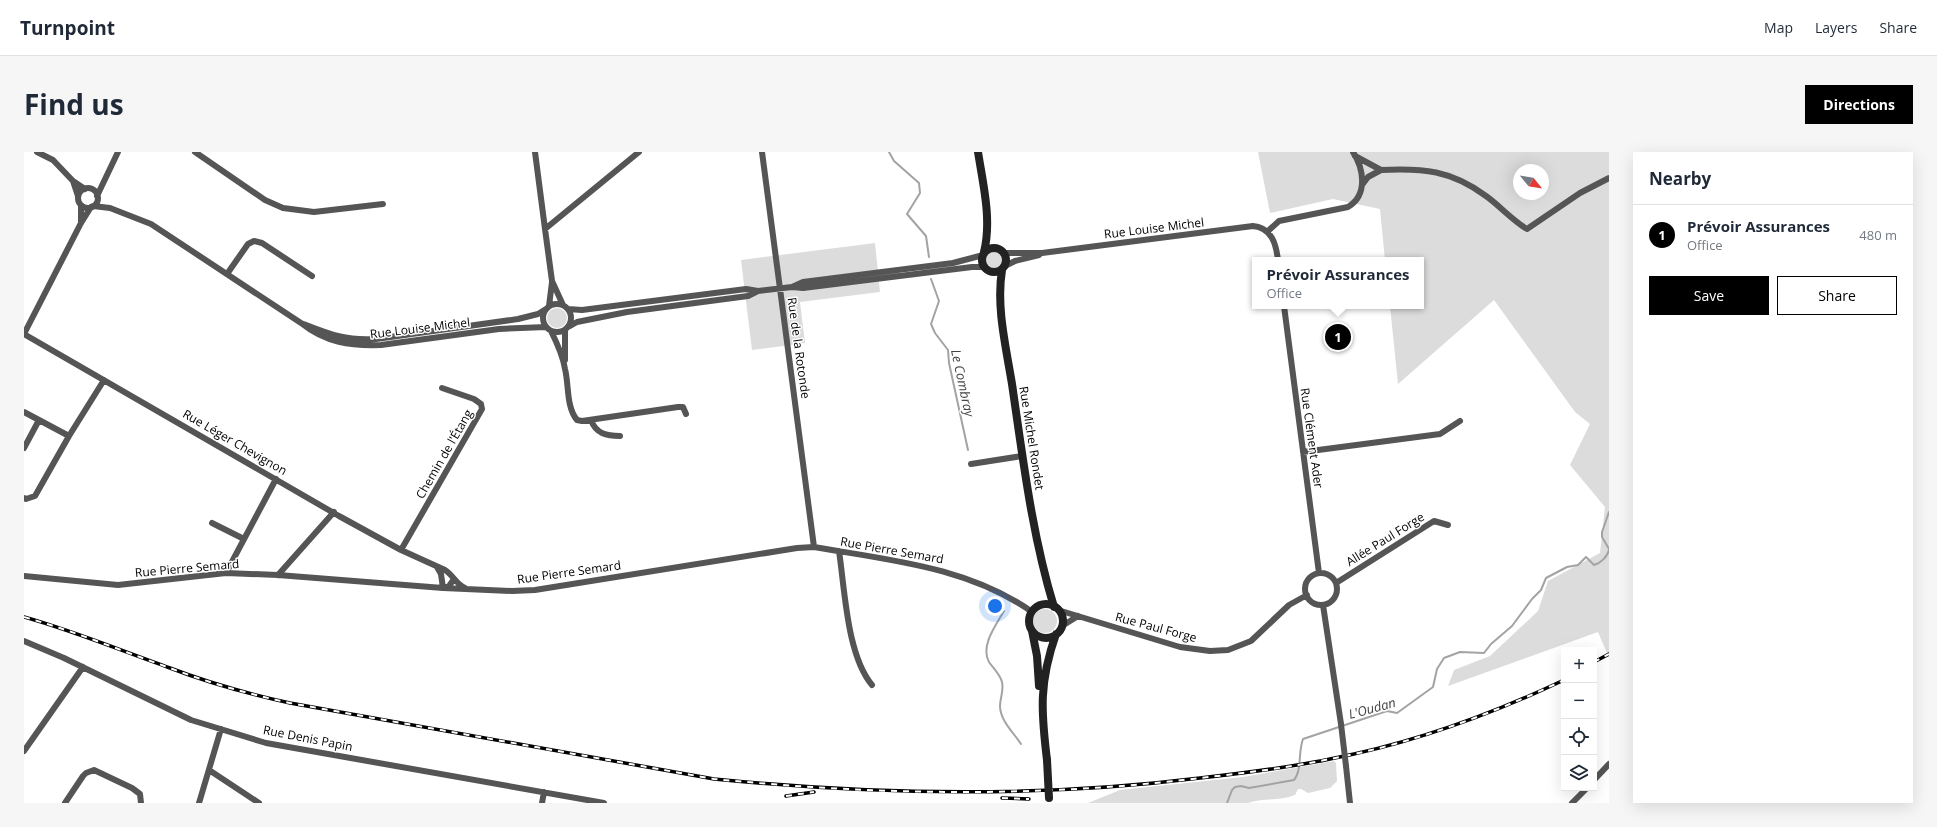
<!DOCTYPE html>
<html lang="en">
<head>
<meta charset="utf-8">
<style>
  :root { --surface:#fff; --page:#f6f6f7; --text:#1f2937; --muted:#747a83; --line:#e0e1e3; --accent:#000 }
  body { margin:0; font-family:"Open Sans",sans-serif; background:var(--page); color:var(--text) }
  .controls { position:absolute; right:12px; bottom:12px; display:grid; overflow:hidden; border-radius:0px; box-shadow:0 4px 16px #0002 }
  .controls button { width:36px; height:36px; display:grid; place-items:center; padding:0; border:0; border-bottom:1px solid var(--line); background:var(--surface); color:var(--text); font:20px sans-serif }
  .compass { position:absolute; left:1489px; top:12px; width:36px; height:36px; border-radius:50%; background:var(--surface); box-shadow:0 4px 16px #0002; rotate:120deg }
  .you { position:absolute; left:971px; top:454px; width:14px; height:14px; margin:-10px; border:3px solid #fff; border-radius:50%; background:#1a73e8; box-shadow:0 0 0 6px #1a73e833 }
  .badge { display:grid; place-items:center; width:26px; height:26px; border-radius:50%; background:var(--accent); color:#fff; font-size:13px; font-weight:700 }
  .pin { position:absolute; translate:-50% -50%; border:2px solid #fff; box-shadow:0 1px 4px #0006 }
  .popup { position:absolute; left:1228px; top:105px; width:172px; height:52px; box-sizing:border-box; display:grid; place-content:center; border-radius:0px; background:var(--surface); filter:drop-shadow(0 1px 3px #0005); font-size:13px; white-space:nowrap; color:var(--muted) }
  .popup b { font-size:15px; color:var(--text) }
  .popup::after { content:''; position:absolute; left:50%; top:100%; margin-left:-8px; border:8px solid transparent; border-top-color:var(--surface) }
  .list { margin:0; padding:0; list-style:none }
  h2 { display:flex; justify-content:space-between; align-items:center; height:52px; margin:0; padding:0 16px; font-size:17px }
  h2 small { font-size:13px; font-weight:400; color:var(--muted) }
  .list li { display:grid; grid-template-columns:26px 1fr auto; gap:12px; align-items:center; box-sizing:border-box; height:60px; padding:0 16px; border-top:1px solid var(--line) }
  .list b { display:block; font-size:15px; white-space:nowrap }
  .list p { margin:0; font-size:13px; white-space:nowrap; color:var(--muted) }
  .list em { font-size:13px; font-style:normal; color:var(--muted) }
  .actions { display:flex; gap:8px; padding:12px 16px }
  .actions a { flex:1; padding:9px 0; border:1px solid var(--accent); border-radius:0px; text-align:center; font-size:14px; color:var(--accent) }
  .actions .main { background:var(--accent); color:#fff }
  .icon { flex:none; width:22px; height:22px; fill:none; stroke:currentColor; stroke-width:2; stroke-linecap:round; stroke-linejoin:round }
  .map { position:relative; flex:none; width:1585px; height:651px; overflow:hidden; border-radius:0px }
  header { display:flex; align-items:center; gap:24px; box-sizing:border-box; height:56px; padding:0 20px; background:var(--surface); border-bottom:1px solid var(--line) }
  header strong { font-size:19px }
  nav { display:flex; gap:22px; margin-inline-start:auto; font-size:14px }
  .intro { display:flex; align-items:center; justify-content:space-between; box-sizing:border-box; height:96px; padding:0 24px }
  h1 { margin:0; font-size:28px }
  .button { padding:10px 18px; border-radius:0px; background:var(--accent); color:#fff; font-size:14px; font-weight:700 }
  main { display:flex; gap:24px; padding:0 24px }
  aside { flex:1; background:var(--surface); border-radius:0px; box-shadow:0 4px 16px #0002 }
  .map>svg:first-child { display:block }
  .green { fill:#dcdcdc; fill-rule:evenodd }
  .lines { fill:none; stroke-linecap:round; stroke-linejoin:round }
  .stream { stroke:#a3a3a3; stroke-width:2 }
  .street { stroke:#555; stroke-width:6 }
  .secondary { stroke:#222; stroke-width:8 }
  .rail-casing { stroke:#000; stroke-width:3.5 }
  .rail { stroke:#fff; stroke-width:2; stroke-dasharray:6; stroke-linecap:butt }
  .street-bridge { stroke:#555; stroke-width:6 }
  .secondary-bridge { stroke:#222; stroke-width:8 }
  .labels { text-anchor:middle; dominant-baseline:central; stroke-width:3; stroke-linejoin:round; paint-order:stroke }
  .street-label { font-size:12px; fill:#000; stroke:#fff }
  .water-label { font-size:13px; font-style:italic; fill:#444; stroke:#fff }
</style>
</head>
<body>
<header>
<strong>Turnpoint</strong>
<nav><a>Map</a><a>Layers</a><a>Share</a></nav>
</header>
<div class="intro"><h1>Find us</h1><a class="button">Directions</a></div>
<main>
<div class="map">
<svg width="1585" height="651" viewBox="0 0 1585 651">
  <rect width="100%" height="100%" fill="#fff"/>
  <path class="green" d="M1234 0H1585V506L1574 480 1424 534 1430 518 1466 504 1514 459 1524 429 1576 401 1581 355 1546 313 1566 272 1551 260 1470 148 1374 232 1366 154H1397V108H1361L1356 57 1309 47 1246 61ZM1495 18H1519V42H1495Z
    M851 91 856 140 776 150 781 191 728 198 717 108Z
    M961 108a9 9 0 1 1 18 0a9 9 0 1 1-18 0Z
    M523 166a10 10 0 1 1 20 0a10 10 0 1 1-20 0Z
    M1009 469a12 12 0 1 1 24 0a12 12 0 1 1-24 0Z
    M1310 609 1312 611 1313 629 1306 636 1284 641 1277 637H1274L1271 643C1256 649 1240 646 1224 651H1064L1096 638 1219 625Z"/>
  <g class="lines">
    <path class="stream" d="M865 0 870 9 895 31 896 41 883 62 902 84 905 105
      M907 127 915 149 907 172 911 181 924 198 925 211 944 298
      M1585 360 1578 380V385L1585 397
      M980 459C972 473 956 494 965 510 969 516 976 522 978 530 980 539 976 546 976 554 976 568 989 580 997 592
      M1203 651 1208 638 1211 635 1217 634 1225 636 1270 628C1278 619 1274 600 1279 587L1363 559 1373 561 1409 535 1413 517 1420 506 1436 500 1460 501 1467 492 1488 474 1508 447 1517 438 1522 426 1543 415 1554 413 1562 405 1570 413C1577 411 1583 405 1585 398"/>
    <path class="street" d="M13 0 29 8 49 29 61 37
      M171 0 241 48 259 56 290 60 359 52
      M511 0 521 77
      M738 0 790 395
      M1331 4 1357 18 1344 25 1338 33
      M1357 18C1399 16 1427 18 1462 44 1476 54 1488 68 1503 77L1556 41 1585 26
      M49 29 54 44
      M54 46a10 10 0 1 1 20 0a10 10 0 1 1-20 0Z
      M73 44 94 0
      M69 54 86 56 127 72 277 171
      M57 71V54
      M1244 79 1255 69 1324 55C1344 43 1340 17 1329 0
      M980 101H1018L1229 74C1248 76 1252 92 1254 108
      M959 103 929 111 779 130 768 135 779 136 948 115H960
      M981 114 991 109 1015 103
      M203 122 224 92 230 89 238 91 288 124
      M734 139 768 135
      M519 166a14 14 0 1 1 28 0a14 14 0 1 1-28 0Z
      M539 153 528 129 521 77 615 0
      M525 154 528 130
      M1260 154 1295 421
      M522 157 514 162 494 167 352 187C321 189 305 182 277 171 302 191 326 194 357 193L475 177 522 175
      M544 157 558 158 722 137 734 139 724 144 603 160 553 170 546 174
      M527 179C533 191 539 204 541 217 545 232 542 255 553 268L558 269 654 255H659L662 262
      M0 182 315 364 377 398 421 418C429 423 432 432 441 436
      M0 182 57 71 67 55
      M541 208V178
      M0 260 45 284
      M567 268C572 282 583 284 596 284
      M0 296 15 268
      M1279 300 1416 282 1436 269
      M947 312 998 304
      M0 346 2 347 11 344 45 284 80 228
      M188 371 220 387
      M377 398 458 257 457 252 450 247 418 236
      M815 399C821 439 823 503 848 533
      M413 415 417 422 419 436 425 434 430 427
      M202 421 252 327
      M1281 437a16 16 0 1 1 32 0a16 16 0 1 1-32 0Z
      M254 423 310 360
      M0 424 94 433 202 421 254 423 419 436 488 439 511 438 773 396 790 395C865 408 945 415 1008 460
      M1312 431 1410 369 1424 373
      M1299 453 1317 572
      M1034 458 1156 495 1186 499 1204 498 1227 489 1265 453 1283 443
      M1038 474 1054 464
      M0 489 40 506 167 568 242 591 580 651
      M0 599 59 515
      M1322 614 1326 651
      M185 618 235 651
      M1570 628 1585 612
      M41 651 59 624 62 621 70 618 108 636 116 642 117 651
      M175 651 197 577
      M518 651 520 640
      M1548 651 1563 636"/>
    <path class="secondary" d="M954 0C959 32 968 68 960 100
      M958 108a12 12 0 1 1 24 0a12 12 0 1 1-24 0Z
      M978 118C972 155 982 195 988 232 999 307 1008 383 1030 455
      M1005 469a17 17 0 1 1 34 0a17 17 0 1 1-34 0Z
      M1008 479 1013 504 1015 534
      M1023 608C1017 559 1015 530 1032 482"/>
    <g class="rail-casing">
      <path id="rail" d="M0 465C50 479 98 499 146 516 185 531 225 542 266 551L690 627C852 643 1014 646 1176 626 1220 621 1263 616 1306 607 1386 592 1466 563 1540 528
        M1570 510 1585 502
        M762 644 790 640
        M978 646 1005 647"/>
    </g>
    <use href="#rail" class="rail"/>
    <path class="street-bridge" d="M1317 572 1322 614"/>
    <path class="secondary-bridge" d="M1023 608 1025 646"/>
  </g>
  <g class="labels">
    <g class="street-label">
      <text transform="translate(1130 76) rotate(-7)">Rue Louise Michel</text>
      <text transform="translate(396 176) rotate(-7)">Rue Louise Michel</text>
      <text transform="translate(775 196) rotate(82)">Rue de la Rotonde</text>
      <text transform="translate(1008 286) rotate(81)">Rue Michel Rondet</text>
      <text transform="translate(1288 286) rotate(82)">Rue Clément Ader</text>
      <text transform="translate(211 290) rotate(30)">Rue Léger Chevignon</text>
      <text transform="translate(420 302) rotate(-60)">Chemin de l'Étang</text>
      <text transform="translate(1361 387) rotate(-32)">Allée Paul Forge</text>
      <text transform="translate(868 398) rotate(10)">Rue Pierre Semard</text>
      <text transform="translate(163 416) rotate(-5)">Rue Pierre Semard</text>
      <text transform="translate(545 420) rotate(-8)">Rue Pierre Semard</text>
      <text transform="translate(1132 475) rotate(15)">Rue Paul Forge</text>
      <text transform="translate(284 586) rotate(11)">Rue Denis Papin</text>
    </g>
    <g class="water-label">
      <text transform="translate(939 231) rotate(78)">Le Combray</text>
      <text transform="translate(1348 556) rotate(-15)">L'Oudan</text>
    </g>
  </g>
</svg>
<div class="controls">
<button>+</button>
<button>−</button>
<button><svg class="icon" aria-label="locate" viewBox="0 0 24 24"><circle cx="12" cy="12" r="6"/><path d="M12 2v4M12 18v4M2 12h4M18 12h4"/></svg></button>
<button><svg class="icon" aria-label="layers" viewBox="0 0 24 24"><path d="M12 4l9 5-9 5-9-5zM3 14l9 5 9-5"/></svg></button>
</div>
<svg class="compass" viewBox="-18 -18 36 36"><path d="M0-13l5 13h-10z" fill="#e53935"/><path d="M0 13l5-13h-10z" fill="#747a83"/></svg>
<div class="you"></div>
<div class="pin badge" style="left:1314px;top:185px">1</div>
<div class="popup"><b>Prévoir Assurances</b>Office</div>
</div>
<aside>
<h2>Nearby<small></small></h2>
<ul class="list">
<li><span class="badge">1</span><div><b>Prévoir Assurances</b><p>Office</p></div><em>480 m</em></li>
</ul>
<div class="actions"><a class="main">Save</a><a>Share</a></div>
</aside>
</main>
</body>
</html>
